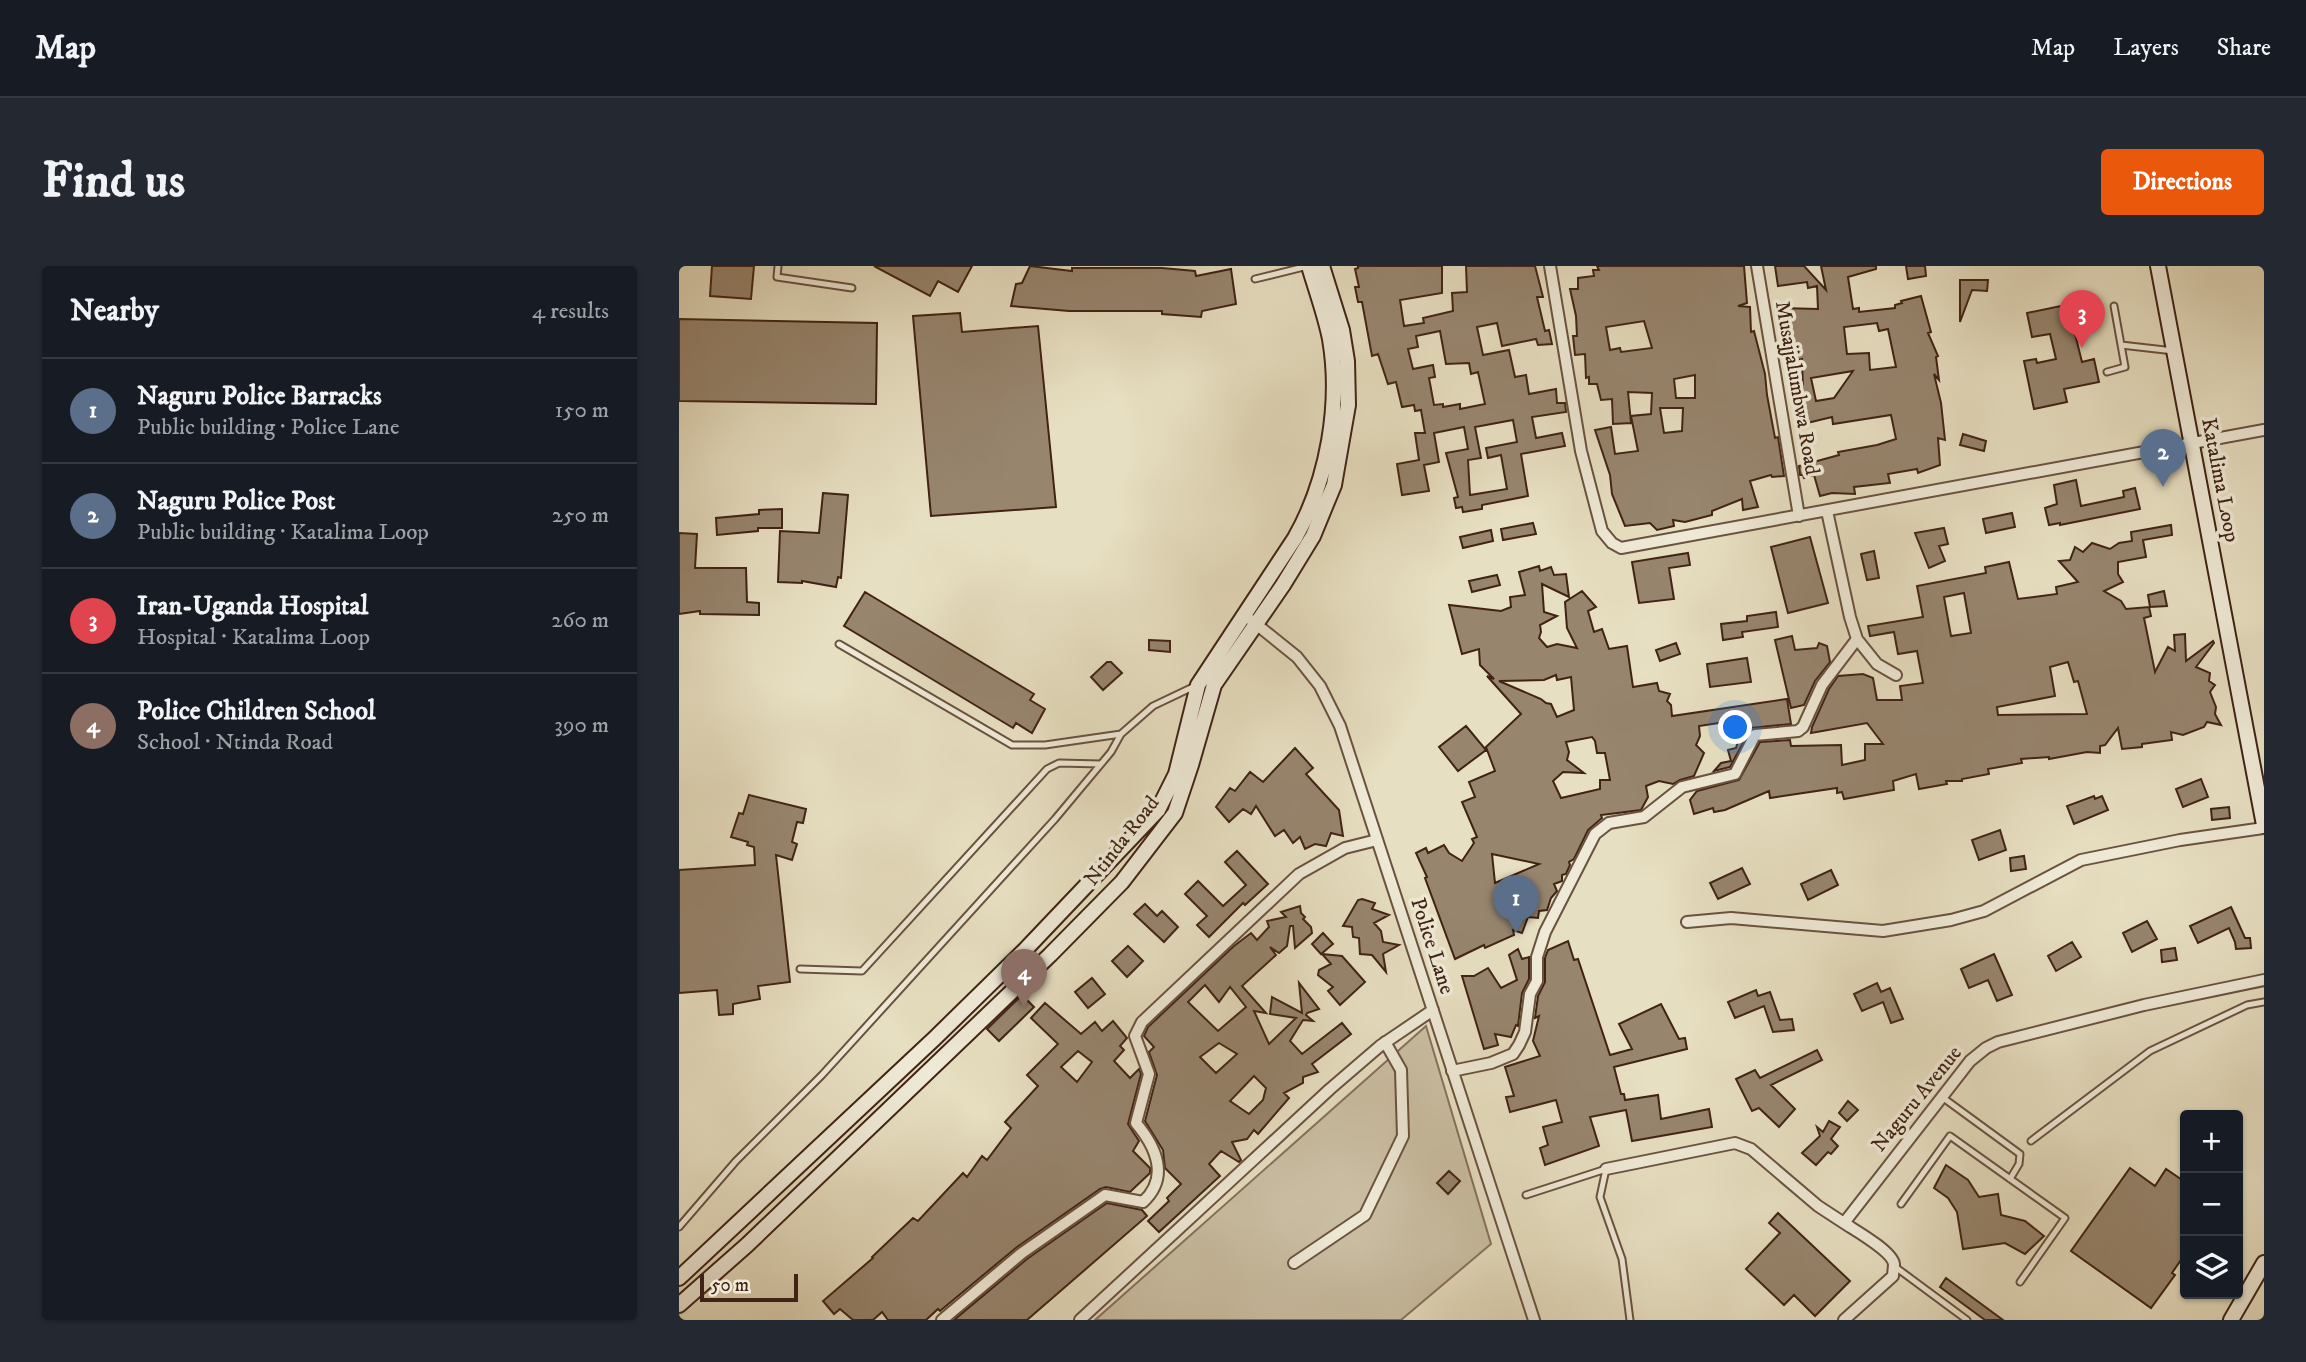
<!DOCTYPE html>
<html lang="en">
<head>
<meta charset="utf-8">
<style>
  :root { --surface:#171b24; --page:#242831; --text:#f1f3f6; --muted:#9ea1a6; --line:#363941; --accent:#ea580c }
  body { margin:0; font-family:"IM FELL DW Pica",serif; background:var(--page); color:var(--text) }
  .controls { position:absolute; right:21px; bottom:21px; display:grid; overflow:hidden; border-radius:7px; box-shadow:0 2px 5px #0004 }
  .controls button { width:63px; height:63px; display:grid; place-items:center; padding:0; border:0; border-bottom:2px solid var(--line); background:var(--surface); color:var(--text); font:35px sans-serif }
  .scale { position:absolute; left:21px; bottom:18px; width:98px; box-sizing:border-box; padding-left:7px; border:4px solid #402315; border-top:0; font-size:19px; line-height:24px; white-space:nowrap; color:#402315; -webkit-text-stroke:5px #efead7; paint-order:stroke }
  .you { position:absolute; left:1057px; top:462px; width:24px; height:24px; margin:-18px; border:5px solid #fff; border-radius:50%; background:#1a73e8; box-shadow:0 0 0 10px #1a73e833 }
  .badge { display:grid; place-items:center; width:46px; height:46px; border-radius:50%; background:var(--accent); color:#fff; font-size:23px; font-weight:700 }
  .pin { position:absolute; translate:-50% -58px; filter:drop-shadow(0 2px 4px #0008) }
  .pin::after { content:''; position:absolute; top:37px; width:24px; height:21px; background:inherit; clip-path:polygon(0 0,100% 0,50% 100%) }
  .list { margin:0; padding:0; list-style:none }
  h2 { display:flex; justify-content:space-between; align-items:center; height:91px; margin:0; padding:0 28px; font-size:30px }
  h2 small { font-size:23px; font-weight:400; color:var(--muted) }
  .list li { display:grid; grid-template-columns:46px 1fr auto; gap:21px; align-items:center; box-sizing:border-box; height:105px; padding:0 28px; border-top:2px solid var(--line) }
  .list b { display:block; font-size:26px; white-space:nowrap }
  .list p { margin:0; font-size:23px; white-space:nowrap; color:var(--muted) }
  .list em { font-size:23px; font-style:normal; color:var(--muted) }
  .icon { flex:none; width:38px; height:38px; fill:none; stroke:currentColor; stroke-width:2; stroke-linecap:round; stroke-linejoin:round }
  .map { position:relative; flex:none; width:1585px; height:1054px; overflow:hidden; border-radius:7px }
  header { display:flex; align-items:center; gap:42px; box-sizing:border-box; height:98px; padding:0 35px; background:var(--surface); border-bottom:2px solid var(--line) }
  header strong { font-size:33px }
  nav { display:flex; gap:38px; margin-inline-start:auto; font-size:24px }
  .intro { display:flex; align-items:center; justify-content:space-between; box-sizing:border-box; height:168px; padding:0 42px }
  h1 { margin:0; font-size:49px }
  .button { padding:18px 32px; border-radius:7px; background:var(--accent); color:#fff; font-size:24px; font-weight:700 }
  main { display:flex; gap:42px; padding:0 42px }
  aside { flex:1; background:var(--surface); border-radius:7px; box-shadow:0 2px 5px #0004 }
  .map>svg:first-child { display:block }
  .green { fill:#cbbfa4; stroke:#86715c; stroke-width:2 }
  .building { fill:#97856e; stroke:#402315; stroke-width:2; fill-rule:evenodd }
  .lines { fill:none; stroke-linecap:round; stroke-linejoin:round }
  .lane-casing { stroke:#6a5240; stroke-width:9 }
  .street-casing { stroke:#6a5240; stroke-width:14 }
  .secondary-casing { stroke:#402315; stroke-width:18 }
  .lane { stroke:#efead7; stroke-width:5 }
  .street { stroke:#efead7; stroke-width:10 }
  .secondary { stroke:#efead7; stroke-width:14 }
  .labels { text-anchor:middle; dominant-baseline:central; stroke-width:7; stroke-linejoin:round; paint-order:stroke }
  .street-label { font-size:21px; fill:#402315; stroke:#efead7 }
</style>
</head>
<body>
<header>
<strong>Map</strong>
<nav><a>Map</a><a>Layers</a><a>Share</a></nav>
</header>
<div class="intro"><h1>Find us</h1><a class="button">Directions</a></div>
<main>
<aside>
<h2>Nearby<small>4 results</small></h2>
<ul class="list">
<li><span class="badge" style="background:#5c6f8a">1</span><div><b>Naguru Police Barracks</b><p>Public building · Police Lane</p></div><em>150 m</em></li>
<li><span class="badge" style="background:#5c6f8a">2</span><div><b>Naguru Police Post</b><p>Public building · Katalima Loop</p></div><em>250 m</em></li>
<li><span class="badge" style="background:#e0444e">3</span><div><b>Iran-Uganda Hospital</b><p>Hospital · Katalima Loop</p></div><em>260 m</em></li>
<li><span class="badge" style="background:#8d6e63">4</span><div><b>Police Children School</b><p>School · Ntinda Road</p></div><em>390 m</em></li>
</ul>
</aside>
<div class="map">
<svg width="1585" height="1054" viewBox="0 0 1585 1054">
  <rect width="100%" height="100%" fill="#e7dfc1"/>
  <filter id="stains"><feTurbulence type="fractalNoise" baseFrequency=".00286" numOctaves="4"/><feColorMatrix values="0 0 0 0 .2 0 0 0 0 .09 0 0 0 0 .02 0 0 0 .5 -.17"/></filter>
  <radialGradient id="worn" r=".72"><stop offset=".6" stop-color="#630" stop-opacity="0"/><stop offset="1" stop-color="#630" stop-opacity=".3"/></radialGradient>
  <path class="green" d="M747 760 812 978 722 1054H416Z"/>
  <path class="building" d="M33 0H75L72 33 31 30Z
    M195 0H293L279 26 259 15 251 30Z
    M351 0 393 5V2H483L516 5 517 10 552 3 557 38 523 45 522 51 483 48V45H390L332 40 337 18 343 17Z
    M679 0H763V27L721 34 725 60 745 57 744 52 774 45 773 27 788 26 787 0H856L864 31H858L866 65 870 64 873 78 859 79 857 73 823 80 818 57 798 61 804 89 830 84 836 111 847 109 850 128 877 123 878 137H886L887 146 853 151 857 172 883 167 886 180 842 188 849 230 803 239V243L784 246 783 241 777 242 775 232 779 231 767 187 789 183 785 161 755 167 760 196 745 199 750 225 723 229 718 198 740 194 736 167H746L742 144 736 145 735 139 723 141 717 116 709 118 699 88 693 90 683 36H679L676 21H680L676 3 679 2ZM761 65 767 98 790 97 792 108 799 106 806 138 781 143V138L764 141V138L755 139 750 112 756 111 754 99 734 103 729 83 739 81 737 70ZM834 154 838 176 807 182 809 192 822 189 828 223 791 229 789 194 802 192 796 161Z
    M918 0H1065L1068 37 1059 40 1071 41 1072 66 1075 65 1086 108 1088 129 1096 172 1099 171 1105 210 1093 211 1092 209 1071 215 1079 241 1064 244 1063 233 1033 245V249L1006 256 994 254 995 260 978 264 971 257 946 260 933 228 931 209 916 164 932 161 936 188 959 185 952 150 972 148 973 127 949 126 952 157 934 158 933 133 922 134 918 118H910V111L907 112 906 88 896 89 894 70H898L897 50 891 23H899V12L915 10 914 4H920ZM965 55 973 82 942 86 941 82 931 84 927 61ZM1016 109V132H997L995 113ZM981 142H1004L1003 165 985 167Z
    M1096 0H1125L1147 24 1142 0H1197V3L1169 11 1174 43 1180 42V46L1216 42V39L1223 37 1222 35 1242 30 1252 66 1249 67 1259 90 1257 91 1260 114 1255 108 1262 137 1266 174 1259 172 1261 199 1239 207 1238 203 1209 208 1211 217 1175 221 1176 228 1153 227 1141 230 1135 209 1125 212 1124 209H1121L1120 200 1160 189 1159 186 1198 179 1217 173 1212 149 1154 158 1153 151 1124 158 1117 127 1124 126 1123 93 1114 95 1102 42 1139 43 1138 20 1129 22 1128 16 1099 20ZM1198 57 1200 65 1209 63 1217 101 1191 104 1190 87 1168 88 1165 61ZM1174 105 1155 132 1137 135 1132 112Z
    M1227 0H1246L1247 10 1229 13Z
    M1281 14H1309L1308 25 1293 24 1281 56Z
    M1411 34 1416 55 1394 60 1403 96 1415 93 1420 116 1385 123 1388 136 1355 143 1345 95 1357 93 1358 97 1377 93 1371 68 1353 71 1348 47Z
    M281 47 283 66 359 60 377 241 252 250 234 50Z
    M0 53 198 57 197 138 0 135Z
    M1284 168 1307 175 1305 185 1281 179Z
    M1397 214 1402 240 1445 231 1444 225 1456 222 1461 243 1381 259V257L1370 259 1366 242 1378 238 1375 219Z
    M144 227 169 229 162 312 159 311 157 321 123 315V317L99 316 101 265 140 267Z
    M103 243V262H79V265L38 269 37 252 80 248V244Z
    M1333 247 1336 261 1307 267 1304 253Z
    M854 257 857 268 824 274 822 263Z
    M1492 259 1493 269 1464 274 1467 291 1439 296V308L1444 316 1425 325 1442 335 1447 343 1470 341 1472 350 1465 352 1476 406 1489 381 1496 385 1495 369 1506 368 1507 395 1534 375 1535 377 1517 401 1531 407 1530 415 1536 419 1531 426 1537 441 1536 448 1542 459 1528 456 1525 461 1504 469 1492 466 1493 474 1463 478V481L1443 483 1439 462 1426 479 1421 480V487L1408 486 1370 493V491L1342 493 1343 497 1309 503 1310 508 1283 513V515H1267L1268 518 1240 523 1237 508 1214 515 1215 524 1165 533 1163 526 1158 527V522L1091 532 1090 525 1046 544 1035 546 1034 542 1015 548 1011 534 1018 525 1060 514 1081 476 1111 474 1112 480 1162 479 1163 499 1186 494V478H1204L1188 457 1132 467 1133 461 1150 423 1159 410 1184 408 1194 412 1198 434H1223L1221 420 1244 417 1238 385 1219 388 1215 366 1191 370 1189 360 1244 351 1238 320 1307 307 1306 301 1330 296 1339 333 1378 328 1377 321 1399 316 1380 295 1391 294 1396 281 1404 286 1413 277 1431 283 1440 277 1453 275 1452 266ZM1285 327 1292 367 1272 370 1265 331ZM1389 396 1395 416 1399 415 1408 448 1319 449 1318 441 1376 430 1371 401Z
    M1265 262 1269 278 1260 280 1266 295 1250 302 1236 267Z
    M812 264 814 275 784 282 781 271Z
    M0 267 18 268 16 302H67L68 336 80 337V349L21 348V345L0 348Z
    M1131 271 1149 337 1109 347 1092 281Z
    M1195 285 1200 312 1188 314 1182 288Z
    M1009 287 1011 299 990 302 995 333 960 337 953 296Z
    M860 300 861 305 872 301 875 309 887 308 890 331 863 318 865 346 878 350 861 359 862 366 860 372 868 381 878 378 898 382 888 362 886 336 903 325 917 341 909 345 915 366 923 363 930 383 948 380 954 421 978 417 980 425 991 428 988 435 992 439 993 450 1108 433 1112 458 1072 462 1051 501 1035 505 1042 497 1052 495 1049 484 1057 482 1060 472 1054 464 1053 455 1020 460 1021 470 1017 479 1025 487 1015 510 1001 514 994 518 980 515 967 520 969 531 962 544 922 549 923 552 909 564 895 593 890 596 891 599 887 608 883 609V615L875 618 878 625 872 632 868 644 860 645 859 652 849 651 843 667 834 664 835 669 806 682 805 679 776 693 746 612 748 611 737 587 747 582 749 587 765 579 770 587 783 595 795 577 793 573 798 571 783 536 796 531 790 516 816 505 807 481 842 448 808 410 815 413 801 399 800 383 783 388 770 339 822 345 832 341 831 331 846 329 840 306ZM877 409 878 414 892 411 895 444 878 451 872 438 867 437 862 433 820 415 865 414ZM913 471 916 475 918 487H926L931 514H921V523L882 532 874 515 884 506 905 507 888 494 890 486 887 476ZM813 588 860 598 816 617Z
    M818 309 821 319 793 326 790 315Z
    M1485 325 1488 340 1471 341 1469 329Z
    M186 326 355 428 351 434 366 443 353 467 337 457 334 462 165 360Z
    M1097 346 1099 361 1063 366 1064 371 1044 374 1042 358 1068 355V350Z
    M1113 370 1116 384 1138 382 1140 377 1148 380 1151 396 1136 415 1125 439 1112 442 1096 374Z
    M470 374 491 375V386L470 384Z
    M997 377 1001 388 981 395 977 384Z
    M1068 392 1072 416 1031 421 1028 398Z
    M428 396H432L443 407 424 424 412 411Z
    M787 460 807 484 779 505 760 481Z
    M616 482 634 502 627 508 660 544 664 570 652 567 647 580 636 578 626 583 621 571 614 577 605 564 596 570 577 540 572 548 564 543 550 556 537 541 551 522 556 525 571 506 584 516Z
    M1522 513 1529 531 1504 541 1497 523Z
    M70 529 127 543 124 557 118 556 113 576 118 578 113 594 97 589 111 716 79 720 81 733 54 738V748L40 749 38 724 0 727V604L76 599 75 581 68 579 69 576 52 571 60 547 64 548Z
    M1415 530 1416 533 1423 530 1429 544 1395 558 1388 540Z
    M1550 541 1551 552 1533 554 1532 543Z
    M1321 564 1327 584 1300 594 1293 574Z
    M558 585 589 618 566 639 564 637 530 671 518 659 528 650 506 628 519 615 544 640 567 619 546 596Z
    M1345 590 1347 603 1332 605 1331 592Z
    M1063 602 1071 618 1039 633 1031 617Z
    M1152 604 1159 619 1129 634 1122 618Z
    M683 633 696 637 693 643 710 649 695 657 702 665 704 676 720 679 704 688 707 706 693 689 681 688 680 672 674 671 673 661 664 660 679 634Z
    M466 638 478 650 483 645 499 661 485 676 455 648Z
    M621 640 622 647 626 651 624 653 632 661 633 667 616 682 614 660H611L608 680 600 687 591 681 597 689 563 720 587 747 575 745 590 778 617 752 591 748 593 731 623 747 620 717 640 743 628 747 627 749 634 755 624 754 611 775 623 788 663 757 672 768 633 798 639 806 624 811V817L605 827 610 832 579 868 575 864 568 873 553 876 562 894 560 896 542 885 530 898 541 910 480 966 469 955 490 935 488 932 502 918 486 902 484 884 466 855 478 809 470 786 475 781 465 770 469 761 555 680 572 667 578 674 590 661 588 655 607 651 602 646ZM526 719 540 736 551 721 567 741 539 765 509 736ZM540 777 558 788 537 807 521 791ZM575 810 587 822 584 834 570 848 551 835Z
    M1552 641 1566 672H1571L1572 682 1557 683 1556 676 1550 662 1519 677 1511 660Z
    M1468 655 1478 673 1453 686 1444 667Z
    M644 667 654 678 642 688 633 678Z
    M889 675 895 694 899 693 931 789 953 783 940 758 982 738 1000 773 1006 772 1008 783 935 801 942 828H945L946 834 979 829 982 853 1030 843 1033 861 953 875 947 844 911 851 920 880 866 899 861 882 869 879 864 861 883 856 877 834 831 846 827 831 835 830 826 801 861 790 854 775 860 750 856 752 859 730 866 716V692L869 684Z
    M1393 676 1402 691 1377 705 1369 690Z
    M449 680 464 695 448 711 433 695Z
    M1496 682 1498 694 1483 696 1482 684Z
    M839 683 843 693 850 691V713L843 727 839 760 837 759 832 771 816 768 819 779 805 783 783 710H795L809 702 822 722 838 714 830 689Z
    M643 688 663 690 686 716 661 739 649 725 654 721 639 709 640 704 652 698Z
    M1315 688 1333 729 1318 735 1309 714 1290 722 1282 703Z
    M413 712 426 728 409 742 396 726Z
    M1198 717 1202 726 1211 722 1224 753 1212 757 1204 736 1183 745 1175 728Z
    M1077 724 1079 730 1091 726 1101 754 1113 753 1115 764 1094 766 1085 740 1056 752 1049 736Z
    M343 729 355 741 320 775 308 763Z
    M366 737 402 768 416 756 423 765 434 755 448 772 441 780 445 784 435 795 451 812 460 803 462 808 449 858 460 875 454 885 471 902V907L451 926 427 921 421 923 338 981 261 1045 259 1043 247 1054H209L203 1046 194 1054H174L161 1043 155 1048 144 1035 194 992 193 991 234 952 239 955 284 907 288 911 303 890 308 894 332 862 326 856 359 820 348 809 379 778 352 752ZM399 785 413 796 398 816 382 801Z
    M1138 784 1143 794 1092 819 1116 843 1100 861 1080 842 1073 845 1057 813 1076 804 1081 812Z
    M1169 835 1179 844 1168 855 1160 847Z
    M1150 855 1161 861 1152 873 1159 880 1152 888 1149 886 1137 899 1123 887 1141 870 1138 861 1144 866Z
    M1267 899 1289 914 1300 931 1319 928 1322 949 1346 955 1365 970 1346 988 1326 977 1284 983 1278 946 1269 932 1255 922Z
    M1451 902 1476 920 1487 903 1506 916V988L1493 1007 1496 1009 1472 1042 1392 985Z
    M770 905 781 915 769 928 758 917Z
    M428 937 463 944 468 950 348 1054H275L348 993Z
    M1099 947 1171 1015 1136 1050 1115 1029 1105 1039 1067 1003 1101 967 1090 957Z
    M1267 1012 1324 1054H1306L1261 1021Z"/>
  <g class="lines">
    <g class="lane-casing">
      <path id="lane" d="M99 0 98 11 173 22
        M576 13 629 0
        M1442 79 1495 85
        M1428 106 1446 101 1435 40
        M160 378 333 479H366L442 468
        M121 703 183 705 368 503 380 497 422 498
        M1263 831 1341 888 1340 898 1331 913
        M1352 875 1471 785 1568 739 1585 736
        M927 903 921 931 943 993 951 1054
        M847 929 927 903
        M1222 938 1271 870 1386 952 1341 1016
        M0 961 57 895 143 809 376 553 432 486 442 468 474 440 516 420
        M1215 1000 1288 1054"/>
    </g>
    <g class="street-casing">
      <path id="street" d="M871 0 902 185 923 265 933 277 942 282 1585 164
        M1078 0 1120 250
        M1148 245 1171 351 1178 373 1198 398 1217 409
        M572 354 618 391 641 420 661 460 855 1054
        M1008 656 1052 652 1204 665 1272 654 1305 645 1402 594 1501 574 1585 562
        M773 805 812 797 834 788 840 779 846 766 851 728 858 715V691L866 666 916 568 930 557 965 551 1003 521 1056 508 1076 469 1119 465 1124 461 1143 419 1178 373
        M927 903 1056 877 1072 883 1139 940 1165 957
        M615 997 686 949 724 870 722 804 706 776
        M263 1054 343 987 419 934 426 929 464 936C491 911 477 881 457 857L470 808 456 770 463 756 620 608 666 582 698 574
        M401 1054 651 823 701 780 754 744
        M1165 1054 1214 1010C1214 1007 1215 1002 1215 998 1213 985 1177 965 1165 957L1291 795 1307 782 1319 776 1465 739 1585 714"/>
    </g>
    <g class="secondary-casing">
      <path id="secondary" d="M1479 0 1585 559
        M0 1012 256 772 345 685 479 544 497 508 519 419 616 272C649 214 662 138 651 73 646 48 637 24 630 0
        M0 1039 68 979 371 689 443 616 496 547 512 499 535 419 604 319 634 270 655 219 669 139 668 95 663 64 643 0
        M1552 1054 1585 997"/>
    </g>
    <use href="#lane" class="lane"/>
    <use href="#street" class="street"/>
    <use href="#secondary" class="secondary"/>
  </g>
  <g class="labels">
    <g class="street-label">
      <text transform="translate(1118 122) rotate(80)">Musajjalumbwa Road</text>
      <text transform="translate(1541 214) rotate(79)">Katalima Loop</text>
      <text transform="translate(443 575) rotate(-52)">Ntinda Road</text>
      <text transform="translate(753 680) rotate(72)">Police Lane</text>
      <text transform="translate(1238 833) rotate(-51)">Naguru Avenue</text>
    </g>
  </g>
  <rect width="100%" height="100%" filter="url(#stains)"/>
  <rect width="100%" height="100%" fill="url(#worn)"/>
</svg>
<div class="controls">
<button>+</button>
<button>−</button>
<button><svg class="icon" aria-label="layers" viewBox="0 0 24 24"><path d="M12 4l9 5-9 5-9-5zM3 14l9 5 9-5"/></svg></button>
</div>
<div class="scale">50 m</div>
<div class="you"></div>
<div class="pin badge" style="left:837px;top:667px;background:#5c6f8a">1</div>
<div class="pin badge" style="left:1484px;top:221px;background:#5c6f8a">2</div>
<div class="pin badge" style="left:1403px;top:82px;background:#e0444e">3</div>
<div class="pin badge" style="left:345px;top:741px;background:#8d6e63">4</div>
</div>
</main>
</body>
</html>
